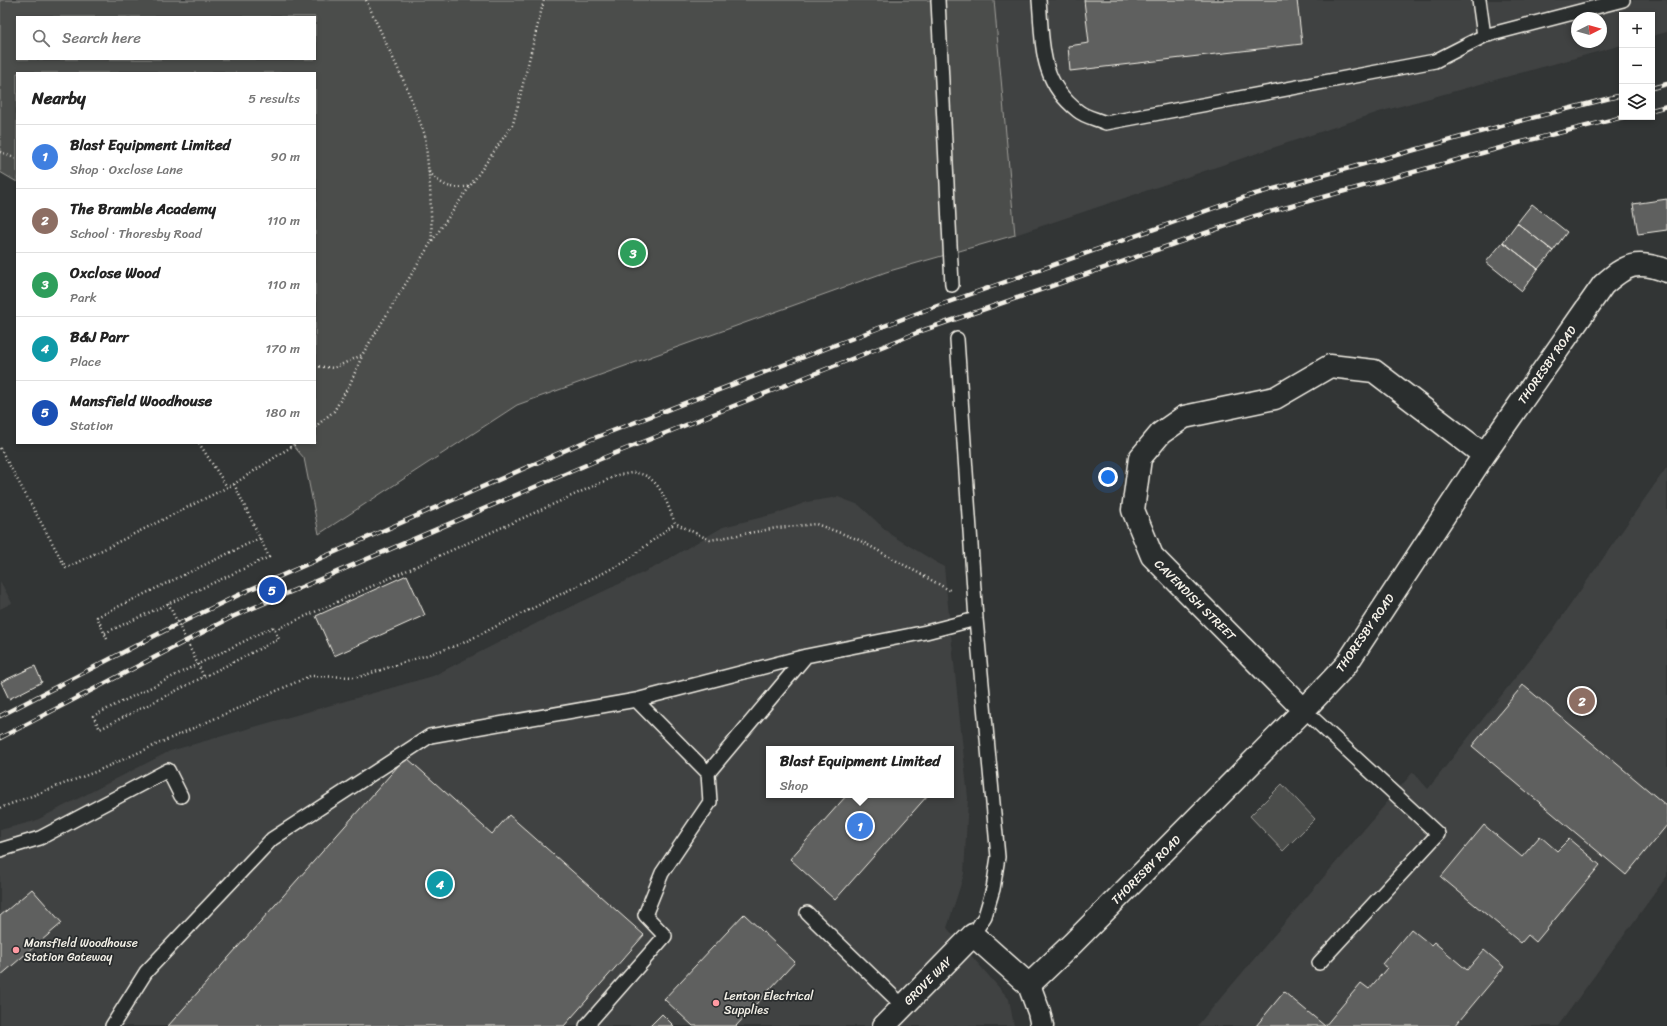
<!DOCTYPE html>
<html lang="en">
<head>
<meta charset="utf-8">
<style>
  :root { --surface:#fff; --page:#f6f6f6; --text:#222; --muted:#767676; --line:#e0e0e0; --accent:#2563eb }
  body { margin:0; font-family:Sriracha,sans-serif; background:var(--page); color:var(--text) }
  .controls { position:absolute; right:12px; top:12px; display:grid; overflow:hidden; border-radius:0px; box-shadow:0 2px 6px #0003 }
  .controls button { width:36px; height:36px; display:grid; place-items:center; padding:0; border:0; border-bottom:1px solid var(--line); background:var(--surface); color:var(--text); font:20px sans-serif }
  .compass { position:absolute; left:1571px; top:12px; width:36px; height:36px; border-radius:50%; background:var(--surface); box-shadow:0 2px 6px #0003; rotate:84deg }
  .you { position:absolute; left:1108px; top:477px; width:14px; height:14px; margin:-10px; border:3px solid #fff; border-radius:50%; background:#1a73e8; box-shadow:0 0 0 6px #1a73e833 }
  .badge { display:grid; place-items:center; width:26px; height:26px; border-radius:50%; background:var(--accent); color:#fff; font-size:13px; font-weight:700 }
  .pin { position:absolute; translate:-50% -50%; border:2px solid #fff; box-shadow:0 1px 4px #0006 }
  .popup { position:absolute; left:766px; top:746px; width:188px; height:52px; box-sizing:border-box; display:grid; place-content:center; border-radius:0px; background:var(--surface); filter:drop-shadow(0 1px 3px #0005); font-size:13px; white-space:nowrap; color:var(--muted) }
  .popup b { font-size:15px; color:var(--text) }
  .popup::after { content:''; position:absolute; left:50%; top:100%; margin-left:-8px; border:8px solid transparent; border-top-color:var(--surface) }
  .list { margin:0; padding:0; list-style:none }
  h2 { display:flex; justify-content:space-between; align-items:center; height:52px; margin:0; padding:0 16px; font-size:17px }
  h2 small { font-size:13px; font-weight:400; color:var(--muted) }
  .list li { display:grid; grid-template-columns:26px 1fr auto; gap:12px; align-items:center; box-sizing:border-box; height:64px; padding:0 16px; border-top:1px solid var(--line) }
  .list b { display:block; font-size:15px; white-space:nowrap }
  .list p { margin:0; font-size:13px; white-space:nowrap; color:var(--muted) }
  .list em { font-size:13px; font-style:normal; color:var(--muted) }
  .icon { flex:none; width:22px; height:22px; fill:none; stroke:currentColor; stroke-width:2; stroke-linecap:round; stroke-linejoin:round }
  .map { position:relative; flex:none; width:1667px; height:1026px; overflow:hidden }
  .search { position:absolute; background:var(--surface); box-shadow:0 2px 6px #0003; left:16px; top:16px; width:300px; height:44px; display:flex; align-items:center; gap:10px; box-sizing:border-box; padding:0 14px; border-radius:0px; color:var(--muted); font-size:15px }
  .panel { position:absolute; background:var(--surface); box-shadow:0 2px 6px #0003; left:16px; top:72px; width:300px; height:372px; border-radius:0px }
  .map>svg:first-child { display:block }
  .built { fill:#404242; fill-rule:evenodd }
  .green { fill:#4b4d4c; stroke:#a09f9a; fill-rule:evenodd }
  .building { fill:#5f605f; stroke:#f4f1e8 }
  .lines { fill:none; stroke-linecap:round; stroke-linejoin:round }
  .service-casing { stroke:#f4f1e8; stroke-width:16 }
  .minor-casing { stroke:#f4f1e8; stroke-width:25 }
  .path { stroke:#f4f1e8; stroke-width:2.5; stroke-dasharray:1 3; stroke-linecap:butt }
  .service { stroke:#2a2d2e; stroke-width:13 }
  .minor { stroke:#2a2d2e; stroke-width:22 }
  .rail-casing { stroke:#f4f1e8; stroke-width:4.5 }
  .rail { stroke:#2a2d2e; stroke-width:3; stroke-dasharray:9; stroke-linecap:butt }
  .path-bridge { stroke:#f4f1e8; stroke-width:2.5; stroke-dasharray:1 3; stroke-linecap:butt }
  .poi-dot { fill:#ff9aa2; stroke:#2a2d2e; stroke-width:1.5 }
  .labels { text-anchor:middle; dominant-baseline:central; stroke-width:3.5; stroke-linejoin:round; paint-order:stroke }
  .street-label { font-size:12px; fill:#f4f1e8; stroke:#2a2d2e }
  .poi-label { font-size:12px; fill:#f4f1e8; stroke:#2a2d2e; text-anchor:start }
</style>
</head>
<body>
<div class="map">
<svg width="1667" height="1026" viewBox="0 0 1667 1026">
  <rect width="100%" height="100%" fill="#323535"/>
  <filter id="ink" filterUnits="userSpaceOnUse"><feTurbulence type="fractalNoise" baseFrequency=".025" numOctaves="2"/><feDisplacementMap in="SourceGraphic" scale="8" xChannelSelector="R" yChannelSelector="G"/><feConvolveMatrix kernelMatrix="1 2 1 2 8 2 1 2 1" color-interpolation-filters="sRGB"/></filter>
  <g filter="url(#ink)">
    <path class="built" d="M994 0H1667V32L1652 36V15H1622V45L1379 112 1015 235ZM1577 18H1601V42H1577Z
      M1667 467V876L1558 1026H1197L1413 772 1428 789 1552 631Z
      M838 497 859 505 891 535 944 567 968 798 964 874 947 928 1009 999 1014 1026H0V830L35 821 170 751 433 676 543 620 655 567 723 527 775 514 807 502ZM769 749H951V795H769Z
      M0 581 12 603 0 609Z"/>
    <path class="green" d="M0 0H994L1015 235 886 272 517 405 319 534 304 458 291 443H315V73H17V182L0 172ZM17 17H315V59H17Z
      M1282 784 1315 819 1283 851 1250 816Z"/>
    <path class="building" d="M1084 0H1297L1302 44 1070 71 1068 46 1089 43Z
      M1667 199V230L1638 234 1633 204Z
      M1532 204 1567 232 1553 251 1517 223Z
      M1517 223 1553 251 1538 269 1503 242Z
      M1503 242 1538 269 1522 291 1486 262Z
      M407 575 425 615 334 656 316 616Z
      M35 666 42 682 9 699 1 682Z
      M1523 685 1667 806V825L1626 875 1472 746Z
      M406 757 492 834 509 815 644 935 564 1026H168Z
      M847 795H928L835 900 790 859Z
      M1484 825 1522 857 1540 836 1557 851 1569 839 1600 865 1536 942 1528 935 1521 943 1441 877Z
      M32 889 62 923 0 976V916Z
      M744 914 795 962 736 1026H693L664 999Z
      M1411 929 1431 945 1434 942 1467 970 1484 950 1504 967 1455 1026H1256L1284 992 1325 1026 1361 983 1369 989 1387 968 1382 964Z
      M662 1014 674 1026H650Z"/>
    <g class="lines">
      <g class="service-casing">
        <path id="service" d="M938 0 952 285
          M1039 0C1043 44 1039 81 1078 111 1085 117 1097 119 1106 123L1435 61 1484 36
          M1479 0 1484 36 1623 0
          M957 339 976 619 998 857 993 889 985 916 973 935
          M636 700 708 773
          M1304 710 1438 834 1319 963
          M0 850 40 838 168 770 181 796
          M807 913 903 1006
          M112 1026 146 972 272 839 430 736 636 700 806 656 926 632 976 619
          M586 1026 665 936 645 915 662 873 710 802 708 773 806 656"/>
      </g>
      <g class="minor-casing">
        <path id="minor" d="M1304 710 1152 556 1133 510 1140 458 1161 433 1184 417 1275 398 1330 366 1374 371 1484 455
          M1029 985 1072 944 1304 710 1346 665 1484 455 1603 285C1626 265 1636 259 1667 271
          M884 1026 973 935 1029 985 1039 1012 1042 1026"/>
      </g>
      <path class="path" d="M366 0 406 86 425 135 430 186 432 241
        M0 152 17 159
        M429 172C443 186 450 190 470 186
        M315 366 334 368 362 355 432 241 513 124 544 0
        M315 427 334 411 350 384 362 356
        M199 443 227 487
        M0 448 66 568 234 484 297 443
        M273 627 279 639 100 729 93 716Z
        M275 630 618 475C624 475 632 472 637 473 661 477 667 505 675 523L710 540 777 528 816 524 857 539 951 591
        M105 633 269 557 260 538
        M107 639 97 617 260 538 234 484
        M0 808 95 772 310 676 359 677 461 644 625 562 675 523"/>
      <use href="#service" class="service"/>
      <use href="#minor" class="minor"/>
      <g class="rail-casing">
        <path id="rail" d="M1652 88 1667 84
          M1652 110 1667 106
          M0 716 164 631 251 589 584 442 923 311 1248 196 1512 123 1622 95
          M0 738 232 617 593 462 924 330 1255 216 1518 143 1623 117"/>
      </g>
      <use href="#rail" class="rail"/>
      <path class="path-bridge" d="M168 603 204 677"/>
    </g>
  </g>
  <g class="poi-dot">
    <circle cx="16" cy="950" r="4"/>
    <circle cx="716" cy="1003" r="4"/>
  </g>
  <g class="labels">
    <g class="street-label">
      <text transform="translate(1547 365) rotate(-55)">THORESBY ROAD</text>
      <text transform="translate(1195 600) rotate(45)">CAVENDISH STREET</text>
      <text transform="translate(1365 633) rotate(-55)">THORESBY ROAD</text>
      <text transform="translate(1146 870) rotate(-45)">THORESBY ROAD</text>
      <text transform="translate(928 981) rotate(-45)">GROVE WAY</text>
    </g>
    <g class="poi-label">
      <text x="24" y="943">Mansfield Woodhouse<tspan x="24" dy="14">Station Gateway</tspan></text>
      <text x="724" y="996">Lenton Electrical<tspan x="724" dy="14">Supplies</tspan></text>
    </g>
  </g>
</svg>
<div class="controls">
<button>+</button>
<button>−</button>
<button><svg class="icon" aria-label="layers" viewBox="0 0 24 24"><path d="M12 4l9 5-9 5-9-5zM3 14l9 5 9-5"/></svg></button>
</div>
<svg class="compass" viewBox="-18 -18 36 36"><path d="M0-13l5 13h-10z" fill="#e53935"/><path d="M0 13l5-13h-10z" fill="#767676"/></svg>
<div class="you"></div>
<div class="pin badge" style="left:860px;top:826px;background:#3f7fe0">1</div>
<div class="popup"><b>Blast Equipment Limited</b>Shop</div>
<div class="pin badge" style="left:1582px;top:701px;background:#8d6e63">2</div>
<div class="pin badge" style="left:633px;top:253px;background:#2e9e5b">3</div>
<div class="pin badge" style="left:440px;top:884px;background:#0f9aa8">4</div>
<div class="pin badge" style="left:272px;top:590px;background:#1a4fb4">5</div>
<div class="search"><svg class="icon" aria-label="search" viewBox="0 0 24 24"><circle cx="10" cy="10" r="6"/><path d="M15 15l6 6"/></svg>Search here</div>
<section class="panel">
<h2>Nearby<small>5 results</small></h2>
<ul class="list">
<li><span class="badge" style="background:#3f7fe0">1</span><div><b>Blast Equipment Limited</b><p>Shop · Oxclose Lane</p></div><em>90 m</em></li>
<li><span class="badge" style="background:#8d6e63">2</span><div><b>The Bramble Academy</b><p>School · Thoresby Road</p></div><em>110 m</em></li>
<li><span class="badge" style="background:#2e9e5b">3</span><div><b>Oxclose Wood</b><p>Park</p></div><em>110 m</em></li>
<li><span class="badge" style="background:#0f9aa8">4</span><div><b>B&amp;J Parr</b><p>Place</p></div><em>170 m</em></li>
<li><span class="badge" style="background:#1a4fb4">5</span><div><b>Mansfield Woodhouse</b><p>Station</p></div><em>180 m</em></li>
</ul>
</section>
</div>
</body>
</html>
